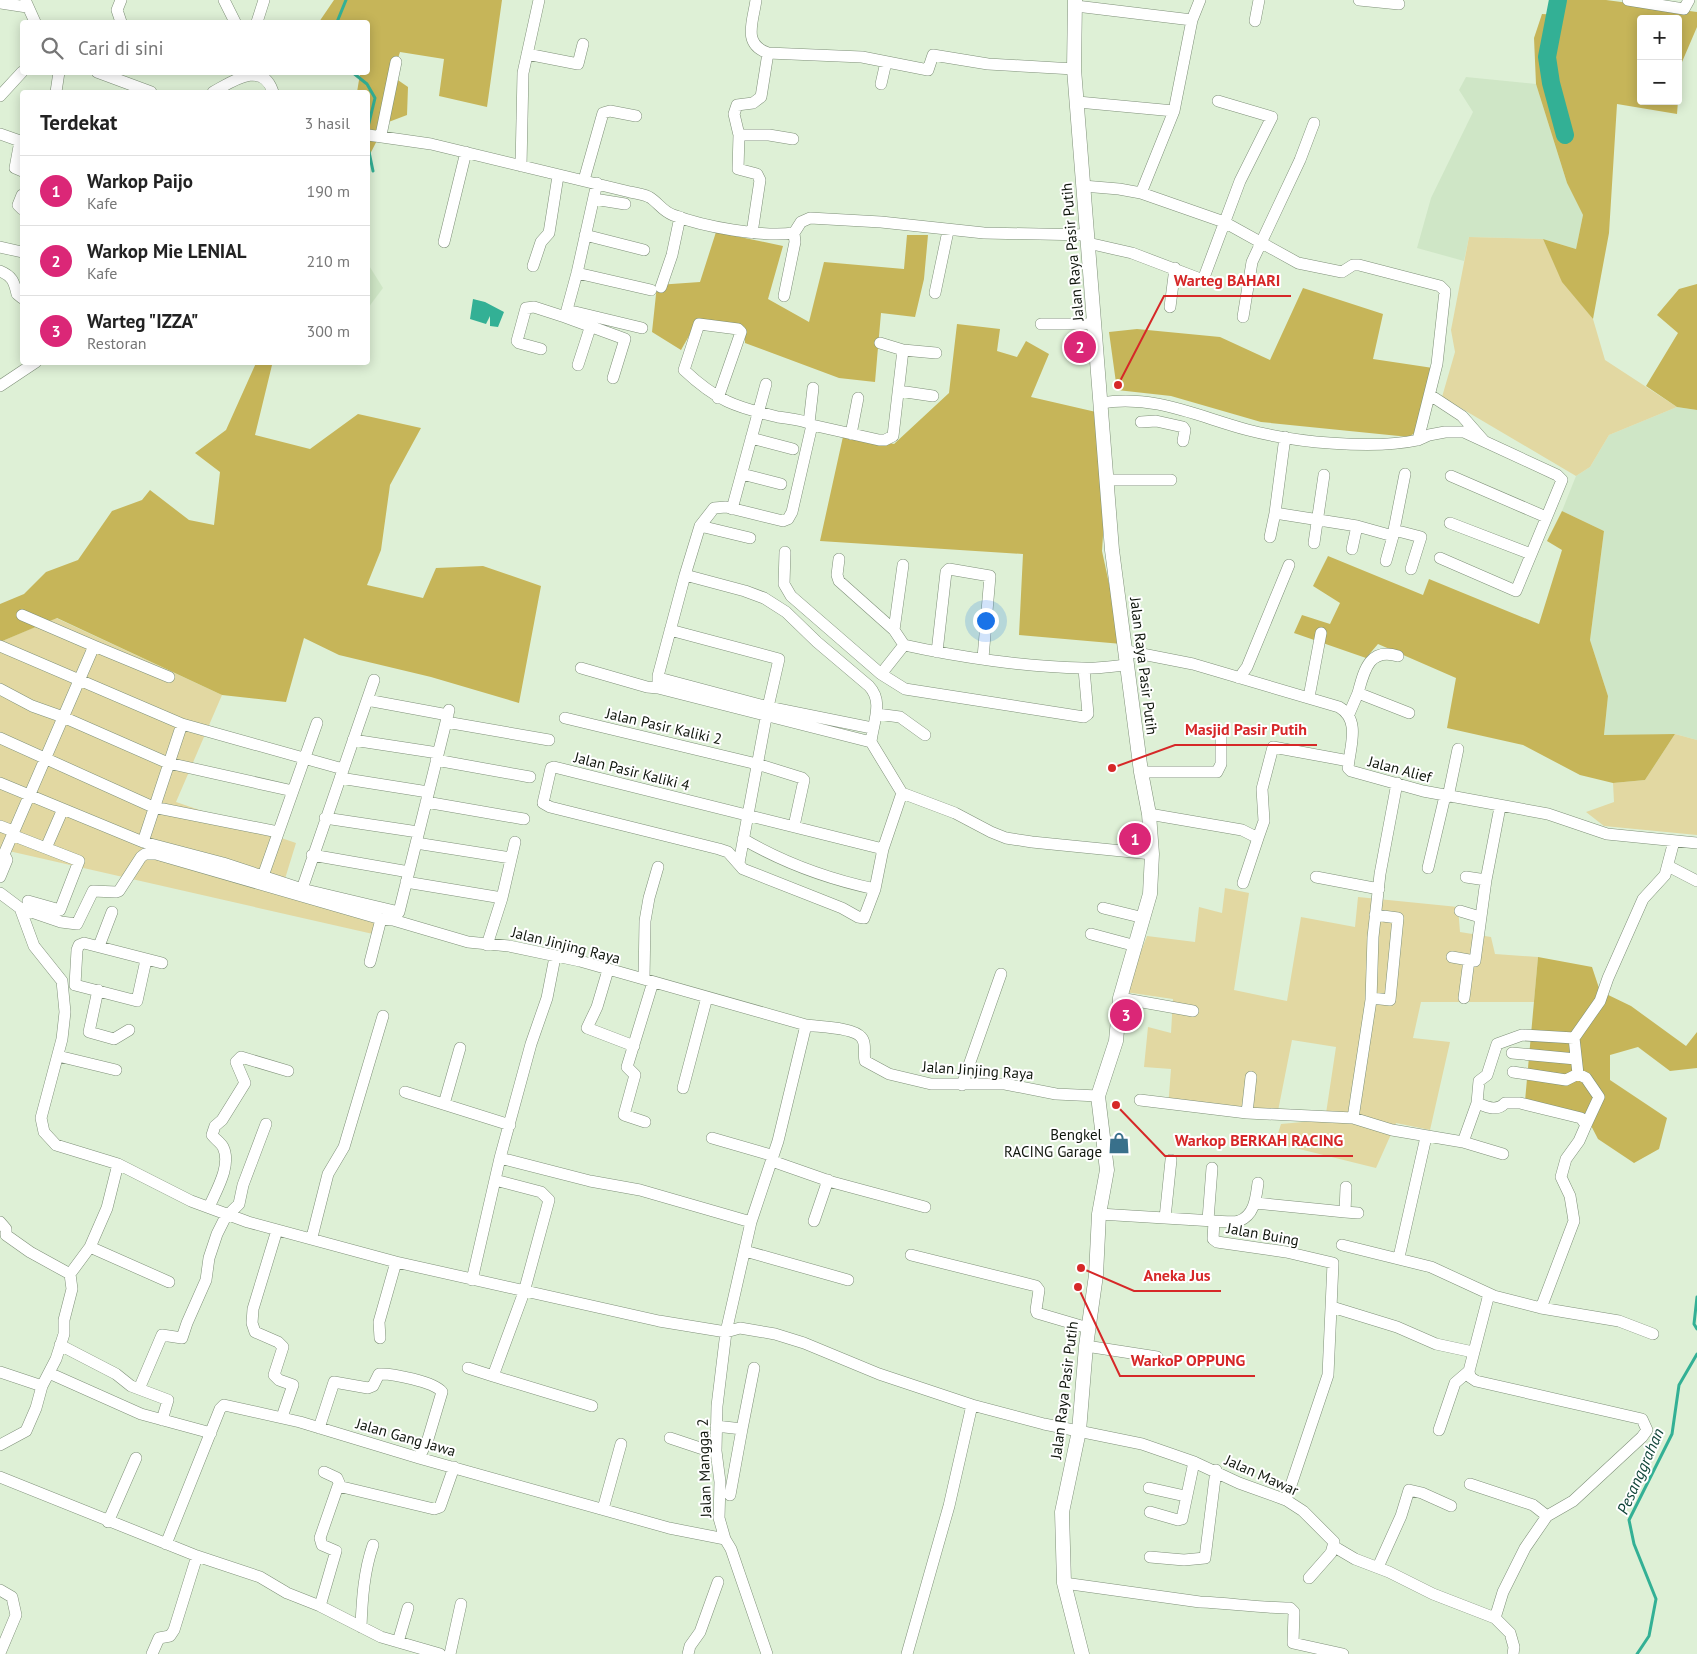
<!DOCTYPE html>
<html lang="id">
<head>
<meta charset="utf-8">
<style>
  :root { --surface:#fff; --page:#f2f2f2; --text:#222; --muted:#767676; --line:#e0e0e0; --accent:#db2777 }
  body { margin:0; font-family:"PT Sans",sans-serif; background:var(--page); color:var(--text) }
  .controls { position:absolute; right:15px; top:15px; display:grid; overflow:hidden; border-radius:5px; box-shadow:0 2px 12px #0003 }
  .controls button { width:45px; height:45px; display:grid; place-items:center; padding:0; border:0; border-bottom:1px solid var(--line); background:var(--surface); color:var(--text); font:25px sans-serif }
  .you { position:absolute; left:985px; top:620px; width:18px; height:18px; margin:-12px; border:4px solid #fff; border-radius:50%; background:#1a73e8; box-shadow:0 0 0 8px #1a73e833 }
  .badge { display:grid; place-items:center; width:32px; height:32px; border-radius:50%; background:var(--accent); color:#fff; font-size:16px; font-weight:700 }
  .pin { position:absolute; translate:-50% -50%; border:2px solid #fff; box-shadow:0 1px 5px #0006 }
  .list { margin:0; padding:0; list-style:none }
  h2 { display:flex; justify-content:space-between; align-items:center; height:65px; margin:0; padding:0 20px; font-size:21px }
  h2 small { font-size:16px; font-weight:400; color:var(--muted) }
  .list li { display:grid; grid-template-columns:32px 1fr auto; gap:15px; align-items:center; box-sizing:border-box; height:70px; padding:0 20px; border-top:1px solid var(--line) }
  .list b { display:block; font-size:19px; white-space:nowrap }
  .list p { margin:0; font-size:16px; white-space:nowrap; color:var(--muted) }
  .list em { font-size:16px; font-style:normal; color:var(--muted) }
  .icon { flex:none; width:28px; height:28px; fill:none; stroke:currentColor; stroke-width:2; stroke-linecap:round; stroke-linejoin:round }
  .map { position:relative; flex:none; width:1697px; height:1654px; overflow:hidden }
  .search { position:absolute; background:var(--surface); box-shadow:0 2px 12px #0003; left:20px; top:20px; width:350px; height:55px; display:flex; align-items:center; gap:12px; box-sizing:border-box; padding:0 18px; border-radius:5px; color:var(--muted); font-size:19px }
  .panel { position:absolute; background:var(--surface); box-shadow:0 2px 12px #0003; left:20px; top:90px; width:350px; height:275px; border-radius:5px }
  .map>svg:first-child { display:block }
  .built { fill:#cfe6c6 }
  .green { fill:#e2d8a2 }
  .forest { fill:#c6b559 }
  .water { fill:#33b095 }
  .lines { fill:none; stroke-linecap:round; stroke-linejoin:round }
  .stream { stroke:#33b095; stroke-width:3 }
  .river { stroke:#33b095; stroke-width:18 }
  .minor-casing { stroke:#7f9079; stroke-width:12 }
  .tertiary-casing { stroke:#7f9079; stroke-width:15 }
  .minor { stroke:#fff; stroke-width:11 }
  .tertiary { stroke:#fff; stroke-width:14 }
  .labels { text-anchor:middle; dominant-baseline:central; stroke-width:4; stroke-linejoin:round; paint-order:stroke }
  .street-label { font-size:15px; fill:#10160d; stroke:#fff }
  .poi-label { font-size:15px; fill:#10160d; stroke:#fff; text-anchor:end }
  .water-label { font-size:16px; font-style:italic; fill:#114539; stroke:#fff }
  .leader { fill:none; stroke:#d62828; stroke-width:2 }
  .callout-dot { fill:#d62828; stroke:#fff; stroke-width:2 }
  .callout-label { font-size:16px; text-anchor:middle; font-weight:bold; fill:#d62828; stroke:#fff; stroke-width:4; stroke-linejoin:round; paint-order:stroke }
</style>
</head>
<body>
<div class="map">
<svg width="1697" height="1654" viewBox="0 0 1697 1654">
  <rect width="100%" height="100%" fill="#def0d6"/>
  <path class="built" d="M1466 77 1536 84 1567 183 1583 215 1576 249 1543 239 1469 237 1464 261 1417 248 1431 198 1473 112 1459 90Z
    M368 264 383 288 368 308Z
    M1677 407 1697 410V740L1675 734 1604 736 1608 696 1590 640 1604 531 1562 511 1576 476 1590 467 1609 435Z"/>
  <path class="green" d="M1469 237 1543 239 1563 282 1593 319 1605 360 1677 407 1609 435 1590 467 1576 476 1442 397 1455 352 1451 330Z
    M56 618 222 695 176 802 296 843 284 882 383 909 373 934 0 849V642Z
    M1675 734 1697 740V835L1604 826 1586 812 1614 802 1613 783 1645 780Z
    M1225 888 1249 893 1234 990 1287 1001 1301 917 1355 927 1358 897 1458 907 1460 932 1491 937 1495 954 1538 957 1534 1002H1421L1413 1038 1450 1042 1430 1130 1396 1123 1376 1168 1275 1143 1281 1124 1325 1120 1336 1047 1292 1040 1278 1111 1168 1108 1171 1069 1144 1067 1148 1027 1171 1033 1173 999 1125 992 1147 936 1195 942 1199 907 1222 913Z"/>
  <path class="forest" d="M334 0H502L487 107 439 96 444 59 400 52 392 76 408 87 407 115 386 123 368 158V92H357L360 74 356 73 368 72V22H319Z
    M1566 0H1606L1697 12V27L1679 69 1678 92V19H1641V101H1678L1677 114 1617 104 1609 233 1593 319 1562 282 1543 239 1576 249 1583 215 1567 183 1536 84 1534 38 1542 14 1561 15Z
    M716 232 783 246 768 299 809 322 824 262 904 269 907 235H928L924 279 915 317 881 313 875 382 839 378 745 343V327L698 320 681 350 652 332 657 285 700 282Z
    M1697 284V410L1677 407 1646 386 1678 333 1657 315 1679 289Z
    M1303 288 1383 314 1373 359 1433 368 1420 429 1409 437 1261 422 1171 396 1117 390 1109 332 1137 329 1220 337 1270 360Z
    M957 324 1000 329 997 351 1017 357 1026 341 1049 354 1031 397 1096 412 1106 489 1102 551 1122 644 1019 635 1023 554 820 541 844 432 894 444 949 393Z
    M256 363H278L272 365 255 435 310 449 358 414 421 428 390 485 381 550 367 585 423 598 436 568 483 566 541 586 519 703 431 677 339 655 304 638 286 702 222 695 57 618 0 642V604L24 594 46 572 78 560 112 511 142 500 150 490 189 520 214 525 220 472 195 453 226 430Z
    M1562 511 1604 531 1590 640 1608 696 1604 735 1675 734 1645 780 1613 783 1580 775 1523 745 1447 728 1456 678 1378 644 1366 658 1294 633 1302 615 1330 624 1340 603 1313 586 1328 556 1423 595 1429 579 1539 624 1562 550 1547 541Z
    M1538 957 1592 967 1600 991 1631 1006 1686 1046 1697 1032V1068L1670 1071 1638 1047 1610 1055V1080L1667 1118 1659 1149 1634 1163 1598 1139 1585 1114 1525 1101Z"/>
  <path class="water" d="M473 299 485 302 504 312 498 327 490 326V316L486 324 470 319Z"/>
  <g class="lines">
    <path class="stream" d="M337 22 346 0
      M352 72 367 84 375 98 368 127
      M368 147 373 171
      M1697 1297 1694 1324 1697 1329
      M1637 1654 1649 1636 1656 1599 1634 1544 1629 1520 1672 1434 1679 1385 1697 1354"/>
    <path class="river" d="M1558 0 1547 57 1551 83 1565 135"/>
    <g class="minor-casing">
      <path id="minor" d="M121 0 117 10 121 22
        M224 0 235 22
        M756 0C753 22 742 44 768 53L862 57 928 70 933 55 988 64 1074 69
        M1359 0 1399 4
        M1628 0 1684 9 1689 0
        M26 2 35 22
        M0 3 27 7
        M1076 6 1192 20
        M1255 21 1259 0
        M257 22 264 0
        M527 54 578 64 583 44
        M97 72 151 92
        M881 84 886 62
        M56 92 59 72
        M213 92C230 83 262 59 273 92
        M0 96 22 72
        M1078 102 1174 111
        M0 134 20 141 15 168 22 171
        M368 135 431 144 630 192C636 193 643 194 649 197 658 202 662 211 673 215 704 227 761 237 794 233L801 222 810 218 881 222 984 233 1087 235
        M381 135 396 62
        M739 135H769L793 139
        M521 166 523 73 539 0
        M584 180 603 113 610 111 636 116
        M597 183 577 273 565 317 625 339 613 378
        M1083 186 1119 189 1141 193 1224 222 1298 263 1342 272 1353 265H1359L1440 286 1445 291 1437 364 1418 440C1372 450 1294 442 1248 430 1199 417 1154 394 1101 403
        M1141 193 1174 111 1192 20 1200 0
        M22 195 18 205 22 209
        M594 199 625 204
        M752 233 760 180 757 174 738 169 739 135 734 114 737 105 753 103 761 97 768 53
        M585 235 644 250
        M444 242 466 152
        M1088 243 1132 253 1203 280 1240 181 1272 117 1218 101
        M0 247 22 252
        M533 266 541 242 549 233 558 176
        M0 271C12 276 14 281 17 294L22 298
        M577 273 651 290
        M661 287 672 255 680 217
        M935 293 948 231
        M784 296 795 242 794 233
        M1170 307 1175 268
        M567 310 642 328
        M1243 317 1252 262 1300 160 1314 123
        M1041 324H1095
        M880 343 903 350
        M541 349 519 343 517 341 526 308 534 307 565 317
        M936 353 903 350 893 436 885 440H879L812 425 792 512 788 519 783 521 726 507 714 508 700 526 685 575 745 591 764 598 786 612 817 642 869 686C884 702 873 722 871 742L902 793 955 813 991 832 1006 838 1032 842 1152 854
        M578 365 590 328
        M0 386 36 362
        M899 391 933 396
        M1430 395 1462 416 1484 441
        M718 398 741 332 738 329 699 324 684 370C717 401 735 407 778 417 789 419 803 419 812 425
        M1141 422 1156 421 1183 427 1185 430 1183 441
        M809 423 813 388
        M851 434 858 398
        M1285 437 1275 513 1357 526 1393 536 1386 561
        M751 438 793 449
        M1418 440 1429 435 1445 432H1464L1557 475 1562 480 1516 591 1440 558
        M742 474 781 484
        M1451 476 1546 517
        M1108 480H1171
        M732 509 766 384
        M1450 523 1531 554
        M700 526 750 538
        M1394 530 1405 474
        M1393 536 1394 530 1421 537 1411 569
        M1270 537 1275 513
        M1314 543 1324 475
        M1352 549 1357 526
        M785 552 784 584 791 596 881 674 905 689 1084 717 1088 714 1084 669
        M839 559 837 575 839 581 894 630 904 645C958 657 1026 667 1082 668 1097 669 1113 666 1127 665
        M670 630 779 659 768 707 739 863
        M894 630 903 565
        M0 646 182 724
        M94 646 169 677
        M1127 651 1193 664 1339 707C1361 720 1350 746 1348 768L1351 771 1423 791 1548 814 1607 834 1697 843
        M937 652 946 572 949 569 990 576 983 658
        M581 668 647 687 658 688V676L685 575
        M881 674 904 645
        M659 678 768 707 872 728
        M1239 678 1247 667 1289 565
        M658 688 871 742
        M0 689 32 706 63 717 168 763 293 791
        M1358 693C1364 671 1369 647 1398 656
        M1309 697 1321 633
        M367 700 448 715
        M877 714 900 717 925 735
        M1349 714 1358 693 1409 713
        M565 718 757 764 802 778 804 780 794 826
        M446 722 549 740
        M0 738 153 807 278 832
        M353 740 438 753
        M436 760 530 777
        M1141 772H1217L1221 764V736
        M340 778 428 792
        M0 783 143 842 223 863 302 889 399 912 393 920
        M1448 797 1458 749
        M426 802 524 819
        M1149 814 1242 830 1258 838 1243 883
        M325 818 418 832
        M0 826 13 831
        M12 835 79 861 60 910 28 901
        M1258 838 1264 821 1262 789 1273 747 1349 761
        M743 839C784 863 828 879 875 889
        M143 842 182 724 343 769
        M416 843 511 858
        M46 848 63 809
        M883 849 875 889 864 918 858 917 842 908 743 869 728 852 719 849 550 807 543 803 551 768 554 767 883 849 902 793
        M312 855 409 872
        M0 857 4 854 94 646 22 615
        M1668 866 1697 881
        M1428 868 1445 796
        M263 876 317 723
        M0 877 7 860 4 854
        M1316 877 1379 889
        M1466 877 1486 880
        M406 882 502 898
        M302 889 374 680
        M0 893 20 908 34 946 62 981 65 1012 62 1039 41 1118 44 1132 56 1145 118 1164 191 1201 248 1222 396 1262 659 1321 726 1332 740 1328 775 1334 804 1343 879 1374 972 1405 1044 1424 1142 1444 1194 1462 1239 1483 1286 1500 1303 1511 1334 1542 1333 1546 1355 1559 1389 1572 1433 1594 1495 1618 1510 1633 1514 1647 1513 1654
        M20 908 61 922 77 924 93 891 116 892 119 891 141 857 145 854H156L381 919 393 920 468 942 509 946 580 961 806 1025C818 1027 853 1027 861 1037 867 1043 863 1054 865 1061L889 1074 931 1084H1005L1056 1094 1098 1096
        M1103 908 1144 918
        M1460 911 1480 917
        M399 912 449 710
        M1091 934 1136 946
        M487 945 502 898 515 842
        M99 946 112 912
        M1452 957 1469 960
        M146 960 137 1001 75 985 77 950 79 945 84 943 162 963
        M370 962 381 919
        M608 970 597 1007 587 1028 634 1046
        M644 979 645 921 649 898 658 867
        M98 990 89 1032 114 1039 129 1030
        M1120 998 1193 1011
        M1371 998 1390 1000 1398 918 1375 915
        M1464 998 1469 960 1475 961 1486 880 1500 807
        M1574 1038 1578 1074 1586 1078 1599 1097 1586 1125
        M1512 1053 1576 1059
        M58 1056 116 1070
        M1513 1072 1566 1080 1578 1074
        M962 1085 1001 974
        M683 1088 707 997
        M405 1092 510 1125
        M1140 1100 1247 1113 1353 1118 1392 1130 1463 1142 1477 1103 1479 1081 1487 1075 1497 1044 1522 1035 1574 1038 1600 1001 1608 978 1643 899 1665 875 1674 841
        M1477 1103C1487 1107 1497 1112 1505 1103H1520L1581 1118 1586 1125 1579 1141 1566 1159 1561 1177 1570 1196 1574 1221 1541 1308
        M444 1104 460 1048
        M1247 1113 1251 1077
        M1353 1118 1371 1000 1373 937 1380 874 1397 783
        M645 1122 624 1115 635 1075 627 1067 653 982
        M712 1138 771 1155
        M1463 1142 1503 1154
        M500 1158 590 1181 640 1190 751 1222
        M772 1161 832 1182 925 1207
        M495 1180 541 1192 549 1200 524 1292 493 1376 592 1406
        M1256 1203 1345 1212 1346 1187
        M209 1207C216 1191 232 1165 223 1147 221 1143 215 1139 212 1135L215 1126 222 1120 245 1083 236 1062 241 1057 288 1071
        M1345 1212 1358 1213
        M1099 1214 1214 1221 1213 1239 1217 1242 1286 1252 1333 1263 1328 1375 1286 1500
        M1165 1218 1171 1160
        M1208 1220 1212 1168
        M814 1221 828 1180
        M1214 1221C1221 1221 1233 1223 1239 1221 1255 1215 1256 1197 1258 1183
        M0 1222 6 1229V1235L30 1252 70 1274 90 1247 107 1208 118 1164
        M277 1230 253 1309 252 1323 255 1332 278 1342 283 1347 274 1375 279 1380 293 1385 282 1417
        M312 1237 328 1174 344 1147 383 1016
        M1342 1245 1431 1267 1494 1296 1541 1308 1619 1321 1653 1334
        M90 1247 169 1282
        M745 1251 848 1280
        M911 1255 1036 1286 1039 1290 1036 1310 1037 1313 1088 1328
        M1399 1257 1426 1137
        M472 1280 500 1158 531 1044 547 998 555 957
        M1332 1307 1397 1327 1436 1344 1473 1352
        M380 1338 379 1322 396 1262
        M60 1345 116 1374 131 1386 168 1400 162 1420
        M1086 1346 1157 1357
        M468 1368 493 1376
        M1469 1371 1470 1377 1476 1381 1642 1419 1647 1430 1642 1437 1573 1501 1547 1516 1525 1548 1503 1592 1495 1618
        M0 1372 42 1386
        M49 1373 141 1414 211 1433
        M139 1389 162 1335 182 1338 187 1323 206 1280 209 1258 217 1234 225 1218 239 1204 243 1185 266 1124
        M716 1426 742 1429 754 1368
        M319 1428 334 1382 368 1388 373 1386 379 1374C391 1373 435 1382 442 1392L428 1439 419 1458
        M1439 1430 1455 1383 1469 1371 1489 1294
        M670 1438 703 1449 716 1451
        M0 1445 26 1431 36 1408 42 1386 56 1359 64 1334V1320L72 1289 70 1274
        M324 1472 337 1478 340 1485
        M0 1477 197 1556 260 1577 287 1593 320 1606 381 1637 440 1654
        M1470 1484 1533 1505 1547 1516
        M1149 1488 1185 1496
        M730 1495 742 1429
        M603 1509 621 1444
        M1150 1512 1178 1520 1182 1519 1194 1462
        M108 1522 136 1458
        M166 1544 220 1409 224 1405 300 1422 419 1458 669 1528 725 1539
        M1150 1557 1184 1560 1205 1558 1216 1470
        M1378 1567 1401 1516 1409 1490 1422 1493 1451 1506
        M1309 1578 1331 1553 1333 1546
        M1064 1583 1200 1602C1230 1603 1259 1608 1290 1608L1294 1612 1293 1643 1343 1654
        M0 1590 12 1597 16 1615 0 1653
        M320 1606 336 1551 322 1545 320 1538 338 1486 434 1509 440 1507 454 1467
        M361 1627C362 1599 364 1571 373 1545
        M398 1642 408 1608
        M152 1654 159 1638 170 1636 174 1630 197 1556
        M450 1654 461 1604
        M688 1654 690 1646 700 1632 718 1582
        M767 1654 731 1549 725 1539 719 1518 720 1482 716 1451 717 1406 726 1332 751 1222 778 1141 806 1025
        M907 1654 949 1506 972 1405"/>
    </g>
    <g class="tertiary-casing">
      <path id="tertiary" d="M1075 0 1074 69 1112 550 1141 772 1149 814 1152 854 1150 894 1120 998 1116 1041 1098 1096 1107 1170 1099 1214 1096 1275 1086 1346 1079 1431 1062 1512 1064 1583 1082 1654"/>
    </g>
    <use href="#minor" class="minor"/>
    <use href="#tertiary" class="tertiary"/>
  </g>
  <defs>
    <g id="shop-bare" transform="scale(1.725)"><path d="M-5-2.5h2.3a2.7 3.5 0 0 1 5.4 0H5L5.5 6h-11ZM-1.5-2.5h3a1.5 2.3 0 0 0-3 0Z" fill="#39708b" stroke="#fff" stroke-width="2.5" paint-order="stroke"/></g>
  </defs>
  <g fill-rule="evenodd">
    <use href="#shop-bare" x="1119" y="1143"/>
  </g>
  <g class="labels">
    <g class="street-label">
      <text transform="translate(1072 252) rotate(-95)">Jalan Raya Pasir Putih</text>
      <text transform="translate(1144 666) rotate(83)">Jalan Raya Pasir Putih</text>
      <text transform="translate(664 726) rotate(13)">Jalan Pasir Kaliki 2</text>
      <text transform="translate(1400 769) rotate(15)">Jalan Alief</text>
      <text transform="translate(632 771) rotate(14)">Jalan Pasir Kaliki 4</text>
      <text transform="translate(566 945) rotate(14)">Jalan Jinjing Raya</text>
      <text transform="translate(978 1070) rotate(4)">Jalan Jinjing Raya</text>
      <text transform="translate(1263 1234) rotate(10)">Jalan Buing</text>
      <text transform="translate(1064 1390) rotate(-83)">Jalan Raya Pasir Putih</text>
      <text transform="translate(406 1437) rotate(16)">Jalan Gang Jawa</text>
      <text transform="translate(704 1468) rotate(-92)">Jalan Mangga 2</text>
      <text transform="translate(1262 1475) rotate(24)">Jalan Mawar</text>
    </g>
    <g class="poi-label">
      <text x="1102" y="1134">Bengkel<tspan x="1102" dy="17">RACING Garage</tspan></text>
    </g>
    <g class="water-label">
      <text transform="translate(1640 1471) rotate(-66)">Pesanggrahan</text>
    </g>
  </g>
  <path class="leader" d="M1118 385L1164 296H1291M1112 768L1175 745H1317M1116 1105L1165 1156H1353M1081 1268L1134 1291H1221M1078 1287L1120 1376H1255"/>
  <g class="callout-dot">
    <circle cx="1118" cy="385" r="5"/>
    <circle cx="1112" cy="768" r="5"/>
    <circle cx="1116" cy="1105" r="5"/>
    <circle cx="1081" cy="1268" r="5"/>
    <circle cx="1078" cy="1287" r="5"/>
  </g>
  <g class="callout-label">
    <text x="1227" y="286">Warteg BAHARI</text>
    <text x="1246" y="735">Masjid Pasir Putih</text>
    <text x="1259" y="1146">Warkop BERKAH RACING</text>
    <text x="1177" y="1281">Aneka Jus</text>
    <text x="1188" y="1366">WarkoP OPPUNG</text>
  </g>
</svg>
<div class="controls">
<button>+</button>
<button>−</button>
</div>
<div class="you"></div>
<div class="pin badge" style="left:1135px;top:839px">1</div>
<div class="pin badge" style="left:1080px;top:347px">2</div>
<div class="pin badge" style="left:1126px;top:1015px">3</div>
<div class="search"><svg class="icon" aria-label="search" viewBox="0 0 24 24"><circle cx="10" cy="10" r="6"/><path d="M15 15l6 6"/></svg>Cari di sini</div>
<section class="panel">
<h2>Terdekat<small>3 hasil</small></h2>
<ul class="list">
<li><span class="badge">1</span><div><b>Warkop Paijo</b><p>Kafe</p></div><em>190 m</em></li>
<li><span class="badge">2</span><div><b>Warkop Mie LENIAL</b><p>Kafe</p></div><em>210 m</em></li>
<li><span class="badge">3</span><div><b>Warteg &quot;IZZA&quot;</b><p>Restoran</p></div><em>300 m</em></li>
</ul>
</section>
</div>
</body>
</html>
